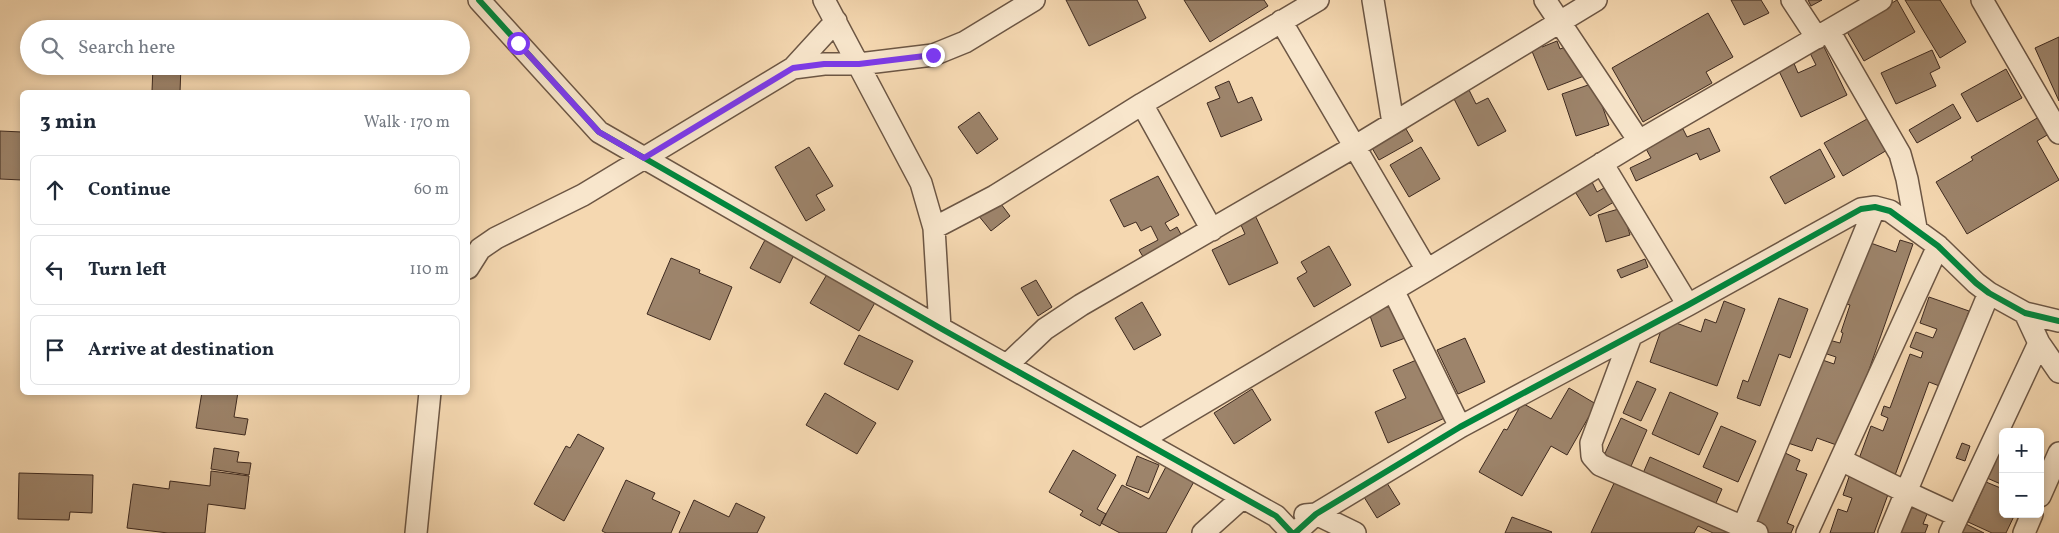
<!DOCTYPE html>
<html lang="en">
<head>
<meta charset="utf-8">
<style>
  :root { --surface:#fff; --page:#f6f6f7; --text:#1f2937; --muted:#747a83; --line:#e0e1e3 }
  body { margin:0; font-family:Vollkorn,serif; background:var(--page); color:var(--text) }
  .controls { position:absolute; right:15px; bottom:15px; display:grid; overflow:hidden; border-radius:8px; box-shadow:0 2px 8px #0003 }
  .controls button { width:45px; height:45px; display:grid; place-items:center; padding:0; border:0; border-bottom:1px solid var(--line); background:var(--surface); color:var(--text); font:25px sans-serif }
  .stop { position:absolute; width:15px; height:15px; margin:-11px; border:4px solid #7c3aed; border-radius:50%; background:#fff }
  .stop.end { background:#7c3aed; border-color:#fff; box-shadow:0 1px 5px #0008 }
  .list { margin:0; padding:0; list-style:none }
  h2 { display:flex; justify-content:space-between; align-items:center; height:65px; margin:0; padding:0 20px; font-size:21px }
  h2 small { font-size:16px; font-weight:400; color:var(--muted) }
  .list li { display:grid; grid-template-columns:32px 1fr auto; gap:15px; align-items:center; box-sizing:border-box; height:70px; margin:0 10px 10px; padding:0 10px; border:1px solid var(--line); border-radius:8px }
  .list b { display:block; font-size:19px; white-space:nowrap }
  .list em { font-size:16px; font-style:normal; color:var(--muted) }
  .icon { flex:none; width:28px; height:28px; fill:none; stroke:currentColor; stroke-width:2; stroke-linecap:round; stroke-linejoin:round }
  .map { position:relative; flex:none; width:2059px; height:533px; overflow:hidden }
  .search { position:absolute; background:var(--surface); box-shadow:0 2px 8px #0003; left:20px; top:20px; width:450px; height:55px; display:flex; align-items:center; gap:12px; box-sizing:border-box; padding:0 18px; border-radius:28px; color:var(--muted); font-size:19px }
  .panel { position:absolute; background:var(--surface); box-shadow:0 2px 8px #0003; left:20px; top:90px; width:450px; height:305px; border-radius:8px }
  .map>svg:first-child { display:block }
  .building { fill:#9d846b; stroke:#3e2a20 }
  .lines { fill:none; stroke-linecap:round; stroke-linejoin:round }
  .street-casing { stroke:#6c5644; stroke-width:24 }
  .street { stroke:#f8e6cc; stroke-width:21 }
  .cycleway-casing { stroke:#f8e6cc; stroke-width:9 }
  .cycleway { stroke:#00873e; stroke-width:6 }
  .route { stroke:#7c3aed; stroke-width:6 }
</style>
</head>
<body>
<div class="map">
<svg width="2059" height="533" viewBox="0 0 2059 533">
  <rect width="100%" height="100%" fill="#f5d8b1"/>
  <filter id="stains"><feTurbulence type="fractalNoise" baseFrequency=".004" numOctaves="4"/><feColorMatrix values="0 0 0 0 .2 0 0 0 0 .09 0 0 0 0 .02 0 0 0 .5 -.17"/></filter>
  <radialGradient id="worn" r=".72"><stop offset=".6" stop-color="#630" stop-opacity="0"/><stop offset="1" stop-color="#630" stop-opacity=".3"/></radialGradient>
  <path class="building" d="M1066 0H1137L1146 18 1089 46Z
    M1184 0H1264L1268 6 1210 42Z
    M1731 0H1761L1769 13 1744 25Z
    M1808 0H1822L1811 6Z
    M1897 0 1915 32 1864 61 1846 30Z
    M1905 0H1940L1966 42 1940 58Z
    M1708 13 1733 57 1706 72 1712 83 1643 122 1612 68Z
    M242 22 297 25V29H241Z
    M2059 37V101L2035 48Z
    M1539 40 1542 47 1557 41 1560 49 1571 45 1584 76 1548 90 1529 44Z
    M1824 47 1847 95 1801 117 1778 69 1793 61 1798 73 1816 65 1810 53Z
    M1932 50 1940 68 1930 73 1936 86 1896 104 1881 73Z
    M153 66H181L180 92 152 91Z
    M239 66H295V70L239 68Z
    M2006 69 2022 98 1977 122 1961 94Z
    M1229 81 1238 103 1252 97 1262 120 1221 137 1207 103 1220 98 1215 87Z
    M1594 83 1609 125 1576 136 1562 94Z
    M1467 86 1476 104 1488 98 1506 131 1478 146 1451 93Z
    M1953 104 1961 118 1917 143 1909 130Z
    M979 112 998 139 977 154 958 127Z
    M1876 114 1894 146 1843 176 1824 143Z
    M2044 114 2054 131 2037 141 2059 180 1967 234 1936 182 1973 160 1971 157Z
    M1709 128 1720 151 1700 160 1697 153 1636 181 1630 168 1651 158 1645 147 1683 129 1687 137Z
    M1406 129 1413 141 1379 160 1372 148Z
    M0 131 22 132V180L0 179Z
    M809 147 833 186 816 195 825 210 806 221 775 167Z
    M1421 147 1440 179 1409 197 1390 165Z
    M1820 149 1835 177 1785 204 1770 177Z
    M1158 176 1179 215 1165 223 1170 231 1177 227 1184 240 1145 260 1139 250 1158 240 1151 226 1141 231 1136 222 1124 227 1110 200Z
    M1591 180 1597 192 1611 184 1619 199 1590 216 1574 190Z
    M998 200 1010 216 991 231 978 215Z
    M1622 208 1630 235 1606 242 1598 215Z
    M1252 209 1278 263 1229 285 1212 250 1245 234 1237 216Z
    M765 240 794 255 780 283 750 268Z
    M1900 240 1913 244 1842 447 1817 438 1812 451 1782 441 1811 356 1834 364 1836 357 1824 353 1829 340 1840 343 1843 333 1841 332 1850 305 1843 303 1865 241 1896 252Z
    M1329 246 1351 285 1314 307 1297 278 1307 272 1301 262Z
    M671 258 700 270 699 273 732 287 710 340 647 314Z
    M1645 259 1648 267 1621 278 1617 270Z
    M829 271 877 299 859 331 810 303Z
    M1036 280 1052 307 1038 316 1021 288Z
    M1929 297 1969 311 1942 387 1929 382 1874 533H1830L1838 509 1847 512 1852 498 1843 495 1850 474 1853 475 1871 426 1883 431 1888 418 1881 415 1884 406 1890 408 1910 354 1921 358 1923 352 1910 347 1916 332 1933 338 1937 329 1920 323Z
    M1779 298 1808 309 1790 358 1779 354 1760 406 1737 398 1743 380 1748 382Z
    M1724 301 1745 309 1717 386 1650 362 1665 319 1701 332 1705 319 1716 323Z
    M1142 302 1161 335 1134 350 1115 318Z
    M1396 304 1408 337 1381 347 1369 313Z
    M859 335 913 361 898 390 844 364Z
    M1465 338 1485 382 1458 394 1437 350Z
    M1421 358 1447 417 1388 443 1375 412 1406 398 1393 370Z
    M1637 381 1656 389 1641 421 1623 413Z
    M1569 388 1596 404 1567 455 1551 446 1522 496 1479 472 1504 429 1507 430 1522 403 1551 419Z
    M1252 389 1271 420 1234 444 1214 413Z
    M202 392H238L234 417 248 419 245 435 196 428Z
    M1670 392 1718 413 1699 455 1652 434Z
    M825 393 876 423 857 454 806 425Z
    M1621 418 1647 430 1628 473 1601 462Z
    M1721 426 1756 441 1738 482 1703 467Z
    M578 434 604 448 564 521 534 504 566 446 570 448Z
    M1962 443 1970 446 1965 461 1956 458Z
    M2003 445V485L1987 478Z
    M214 448 239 452 237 462 251 463 249 475 211 469Z
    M1073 450 1116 475 1097 509 1106 514 1100 526 1080 515 1083 511 1049 492Z
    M1783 452 1800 460 1796 470 1807 474 1787 523 1794 526 1791 533H1748Z
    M1137 456 1159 465 1148 493 1126 485Z
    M1650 457 1722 489 1713 510 1641 478Z
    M1169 461 1197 476 1166 533H1120L1101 523 1122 485 1149 499Z
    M211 471 249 476 245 509 208 504 205 533H168L127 528 133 484 169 489 170 481 210 486Z
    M19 473 93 475 92 513 70 512 69 520 18 519Z
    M1616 479 1734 533H1713L1698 526 1694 533H1591Z
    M626 480 655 493 652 499 680 512 671 533H606L602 531Z
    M1986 482 2003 489V514H2015L2006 533H1992L1968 522Z
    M1387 483 1400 504 1377 518 1364 497Z
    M694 500 729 517 736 503 765 517 757 533H679Z
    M1902 500 1929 509 1923 524 1928 525 1925 533H1890Z
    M1512 517 1552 532 1551 533H1505Z
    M1966 524 1984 533H1961Z"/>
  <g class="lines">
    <g class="street-casing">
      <path id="street" d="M479 0 599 132 940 328 1276 516 1292 533
        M824 0 921 183 934 228 940 328
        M1373 0 1393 123
        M1545 0 1639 141
        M1792 0 1817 38
        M1982 0 2059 133
        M1281 21 1427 270
        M1829 31 1900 154 1907 179 1916 228
        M793 68 836 21
        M1142 104 1212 230
        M1602 163 1688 305
        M934 228 995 196 1142 104 1318 0
        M468 268 480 249 496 238 583 195 793 68 824 64H859L933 55 965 42 1034 0
        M1393 290 1460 427
        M1631 336 1591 443 1592 456 1600 465 1757 533
        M2039 343 2059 372
        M1007 365 1045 329 1081 305 1354 147 1596 0
        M1141 440 1427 270 1639 141 1881 0
        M1841 460 1906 492 1958 516
        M2040 496 2059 453
        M1305 515 1316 514 1355 533
        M1743 527 1875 207
        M416 533 430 392
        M1203 533 1242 498
        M1295 533 1316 514 1460 427 1688 305 1861 209 1875 207 1890 211 1938 246 1976 283 1989 293 2025 313 2059 321
        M1807 533 1938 246
        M1889 533 1989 293
        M1950 533 2039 343 2025 313
        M2024 533 2032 514"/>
    </g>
    <use href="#street" class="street"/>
    <g class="cycleway-casing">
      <path id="cycleway" d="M479 0 599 132 940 328 1276 516 1292 533
        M1295 533 1316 514 1460 427 1688 305 1861 209 1875 207 1890 211 1938 246 1976 283 1989 293 2025 313 2059 321"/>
    </g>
    <use href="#cycleway" class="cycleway"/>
  </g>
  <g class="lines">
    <path class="route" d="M518 43 599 132 644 158 793 68 824 64H859L933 55"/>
  </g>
  <rect width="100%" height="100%" filter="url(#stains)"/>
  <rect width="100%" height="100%" fill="url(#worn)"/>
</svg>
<div class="controls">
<button>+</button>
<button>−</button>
</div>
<div class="stop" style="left:518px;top:43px"></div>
<div class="stop end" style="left:933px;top:55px"></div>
<div class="search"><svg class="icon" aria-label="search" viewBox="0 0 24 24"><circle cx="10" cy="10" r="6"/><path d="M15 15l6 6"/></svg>Search here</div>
<section class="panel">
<h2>3 min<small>Walk · 170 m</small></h2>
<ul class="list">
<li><svg class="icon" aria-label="ahead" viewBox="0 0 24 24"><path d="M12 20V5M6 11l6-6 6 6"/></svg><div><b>Continue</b></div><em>60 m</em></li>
<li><svg class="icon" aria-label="left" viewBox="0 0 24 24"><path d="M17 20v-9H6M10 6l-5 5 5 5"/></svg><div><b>Turn left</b></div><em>110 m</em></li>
<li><svg class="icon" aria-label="arrive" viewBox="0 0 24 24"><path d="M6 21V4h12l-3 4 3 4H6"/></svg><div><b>Arrive at destination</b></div></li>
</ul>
</section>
</div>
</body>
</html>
